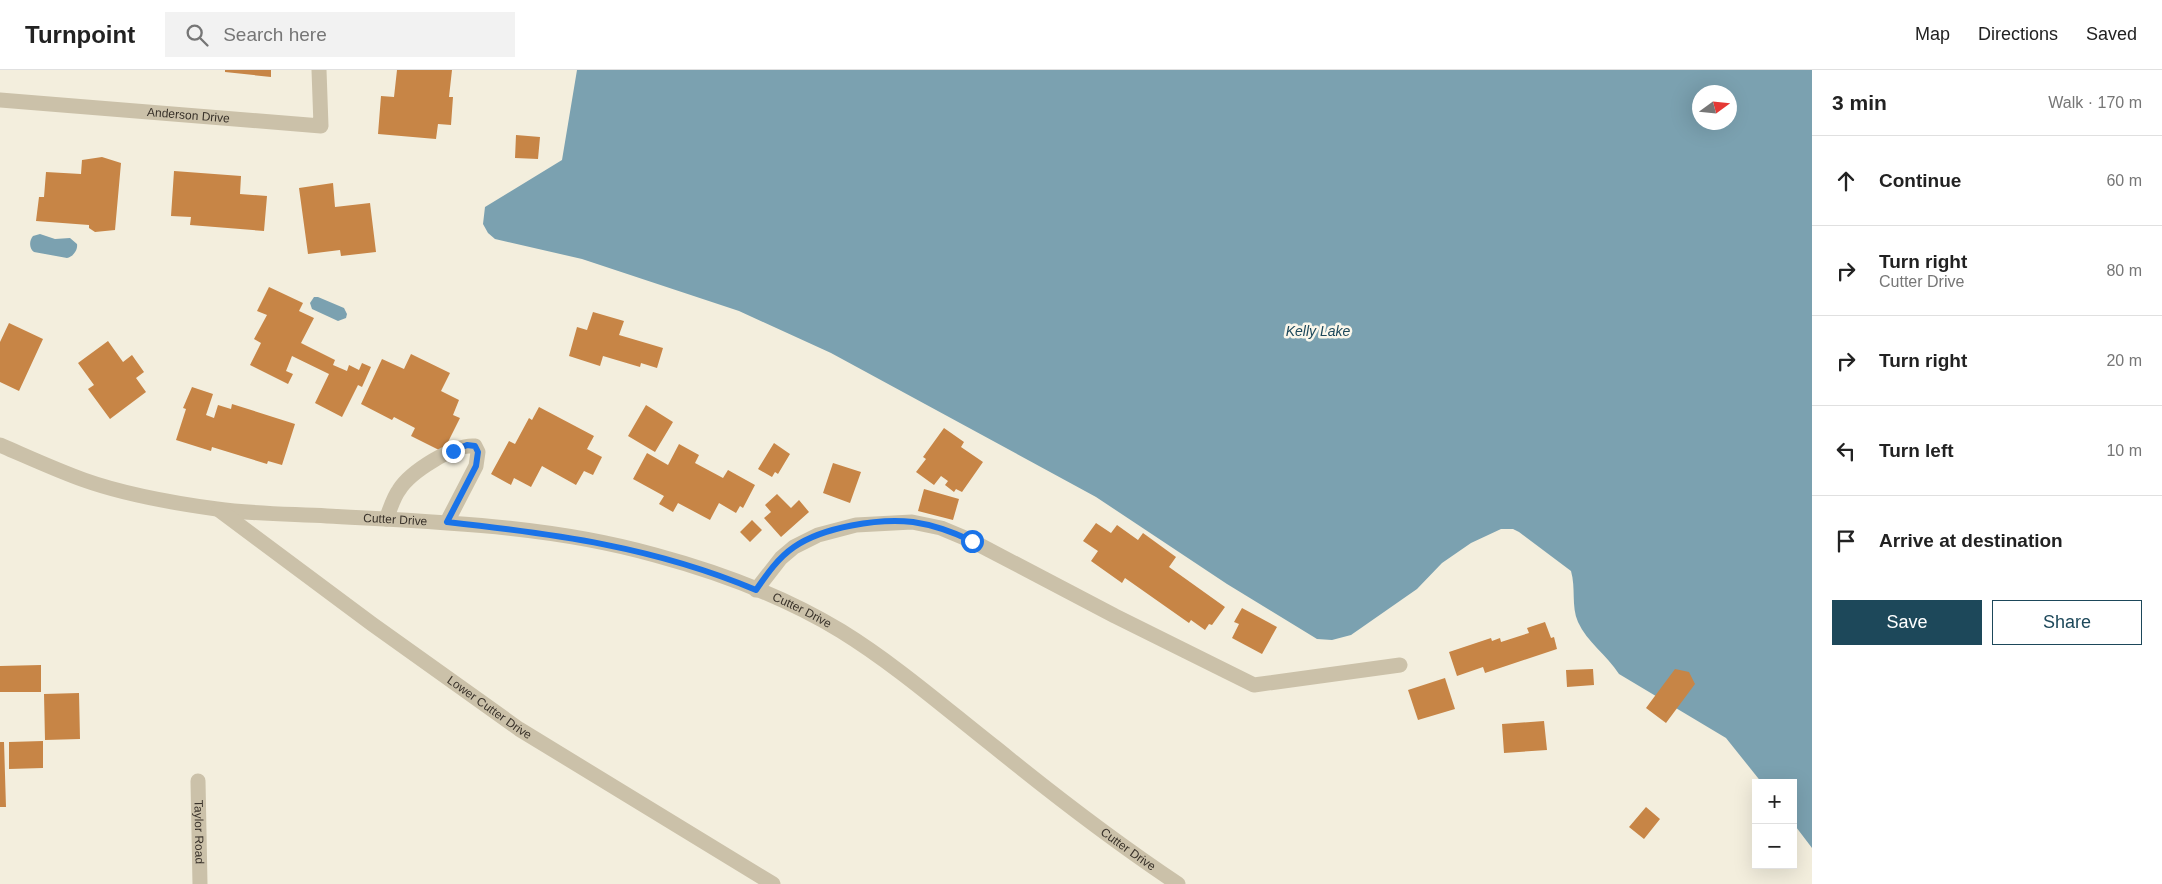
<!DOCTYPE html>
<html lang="en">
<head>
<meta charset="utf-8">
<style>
  :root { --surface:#fff; --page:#f2f2f2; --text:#222; --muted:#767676; --line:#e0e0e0; --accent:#1d485a }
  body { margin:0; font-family:Arial,sans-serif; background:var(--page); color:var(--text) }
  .controls { position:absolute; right:15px; bottom:15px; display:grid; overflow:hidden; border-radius:0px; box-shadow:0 5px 20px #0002 }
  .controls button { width:45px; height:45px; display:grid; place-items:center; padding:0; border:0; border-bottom:1px solid var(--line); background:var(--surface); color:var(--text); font:25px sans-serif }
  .compass { position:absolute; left:1692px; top:15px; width:45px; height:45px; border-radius:50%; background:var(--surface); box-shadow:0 5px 20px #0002; rotate:75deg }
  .stop { position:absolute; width:15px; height:15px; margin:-11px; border:4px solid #1a73e8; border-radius:50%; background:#fff }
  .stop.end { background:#1a73e8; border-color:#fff; box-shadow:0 1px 5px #0008 }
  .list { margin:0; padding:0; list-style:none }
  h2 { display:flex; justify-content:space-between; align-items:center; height:65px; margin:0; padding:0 20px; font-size:21px }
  h2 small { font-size:16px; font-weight:400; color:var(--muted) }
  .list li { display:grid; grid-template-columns:32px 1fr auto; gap:15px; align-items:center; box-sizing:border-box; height:90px; padding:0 20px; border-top:1px solid var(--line) }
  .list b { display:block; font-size:19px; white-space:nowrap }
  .list p { margin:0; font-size:16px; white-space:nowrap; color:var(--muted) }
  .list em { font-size:16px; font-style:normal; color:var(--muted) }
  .actions { display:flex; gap:10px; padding:15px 20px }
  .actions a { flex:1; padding:11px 0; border:1px solid var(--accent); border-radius:0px; text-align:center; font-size:18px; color:var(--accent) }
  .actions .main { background:var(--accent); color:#fff }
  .icon { flex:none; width:28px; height:28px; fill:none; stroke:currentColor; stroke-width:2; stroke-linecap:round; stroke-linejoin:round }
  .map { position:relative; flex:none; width:1812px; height:814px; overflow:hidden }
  header { display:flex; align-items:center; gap:30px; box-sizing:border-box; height:70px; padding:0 25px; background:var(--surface); border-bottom:1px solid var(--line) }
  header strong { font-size:24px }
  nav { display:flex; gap:28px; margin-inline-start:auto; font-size:18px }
  .search { width:350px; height:45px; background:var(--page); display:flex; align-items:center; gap:12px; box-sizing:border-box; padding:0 18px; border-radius:0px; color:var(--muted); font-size:19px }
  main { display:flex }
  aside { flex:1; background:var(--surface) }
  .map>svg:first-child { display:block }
  .water { fill:#7ba1b0; fill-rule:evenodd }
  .building { fill:#c78546 }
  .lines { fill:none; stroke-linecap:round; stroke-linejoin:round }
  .lane { stroke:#cbc1a9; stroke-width:15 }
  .street { stroke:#cbc1a9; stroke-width:15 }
  .route { stroke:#1a73e8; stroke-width:6 }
  .labels { text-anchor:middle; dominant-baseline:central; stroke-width:5; stroke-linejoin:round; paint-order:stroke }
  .street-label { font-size:12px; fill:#383129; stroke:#faf6ea }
  .water-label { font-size:14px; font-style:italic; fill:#1d485a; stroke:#faf6ea }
</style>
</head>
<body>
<header>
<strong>Turnpoint</strong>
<div class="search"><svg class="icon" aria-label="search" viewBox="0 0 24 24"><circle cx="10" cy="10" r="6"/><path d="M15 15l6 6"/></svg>Search here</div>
<nav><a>Map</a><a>Directions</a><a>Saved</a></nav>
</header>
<main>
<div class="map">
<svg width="1812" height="814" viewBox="0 0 1812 814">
  <rect width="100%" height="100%" fill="#f3eedd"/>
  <path class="water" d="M577 0H1812V778L1793 753V713H1762L1726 668 1619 604C1607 585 1587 572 1578 552 1571 536 1576 518 1571 501L1519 462 1513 459H1501L1471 473 1442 493 1417 519 1351 565 1332 570 1317 569 1227 514 1096 427 831 283 739 241 582 189 495 169 488 163 483 154 485 137 562 90ZM1700 22H1730V52H1700Z
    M40 164 55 169 70 168 77 174C78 180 73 187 67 188L34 182C29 178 29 171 33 166Z
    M314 227H318L344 238 347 244 346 248 338 251 312 239 310 233Z"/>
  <path class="building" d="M225 0H271V7L225 2Z
    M397 0H452L449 27H453L451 55 438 54 436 69 378 64 381 26 394 27Z
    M516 65 540 67 538 89 515 88Z
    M102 87 121 93 115 160 95 162 89 158V155L36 151 39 127H44L46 102 81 104 82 90Z
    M174 101 241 106 240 124 267 126 264 161 190 155 191 147 171 146Z
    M333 113 335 137 370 133 376 182 341 186 340 180 308 184 299 118Z
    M269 217 303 233 299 241 314 248 301 273 335 290 333 295 347 301 349 295 359 300 362 293 371 297 362 317 358 315 342 347 315 333 329 304 292 286 286 301 293 304 288 314 250 295 261 273 254 269 267 245 257 241Z
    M593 242 624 251 619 265 663 278 657 298 641 293 640 297 603 286 600 296 569 286 577 257 587 260Z
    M9 253 43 269 19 321 0 312V272Z
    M108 271 123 292 132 285 144 302 136 308 146 322 110 349 88 319 94 315 78 293Z
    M411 284 450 303 441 321 459 330 453 345 460 348 443 382 411 366 415 358 394 347 392 350 361 334 382 289 404 299Z
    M192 317 213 324 206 345 214 348 218 335 231 339 232 334 295 354 282 395 268 391 267 394 212 377 211 381 176 370 186 339 183 338Z
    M646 335 673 352 655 382 628 366Z
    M539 337 594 366 587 379 602 387 593 405 584 401 576 415 542 396 531 417 514 408 511 415 491 404 509 371 515 374 529 348 532 350Z
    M944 358 964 372 961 377 983 392 962 422 956 419 954 422 945 415 948 411 941 406 934 415 916 402 926 389 923 387Z
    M774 373 790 384 778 404 775 402 772 407 758 399Z
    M679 374 699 385 695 393 723 408 728 400 755 415 743 438 740 436 736 443 719 433 710 450 678 433 673 442 659 434 664 426 633 409 647 383 668 395Z
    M833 393 861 402 850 433 823 423Z
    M924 419 959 429 953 450 918 441Z
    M777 424 791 438 799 430 809 442 781 467 764 448 771 442 765 435Z
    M752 450 762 460 750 472 740 462Z
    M1096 453 1111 463 1117 455 1138 470 1143 463 1176 487 1169 497 1225 537 1212 555 1209 554 1205 560 1191 550 1189 553 1125 508 1122 513 1091 491 1098 481 1083 471Z
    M1242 538 1277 557 1262 584 1232 568 1239 554 1234 552Z
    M1545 552 1551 568 1554 567 1557 579 1485 603 1483 597 1457 606 1449 582 1491 568 1492 571 1500 568 1501 572 1529 563 1527 558Z
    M41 595V622H0V596Z
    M1593 599 1594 615 1567 617 1566 600Z
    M1675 599 1689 602 1695 614 1666 653 1646 638Z
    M1445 608 1455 639 1418 650 1408 620Z
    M79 623 80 669 45 670 44 624Z
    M1544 651 1547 680 1504 683 1502 654Z
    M43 671V698L9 699V672Z
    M0 672H4L6 737H0Z
    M1646 737 1660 749 1644 769 1629 757Z"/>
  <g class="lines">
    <path class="lane" d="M386 449C390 440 393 428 399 420 410 402 454 374 475 376L478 382 476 396 447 452
      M756 520 781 488 794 477 818 465 856 455 912 452 941 458 972 471 1115 546 1254 615 1400 595"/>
    <g class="street">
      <path id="s1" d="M0 30 321 56 319 0"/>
      <path id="s2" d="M0 375C28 387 56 400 84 410 126 425 173 433 217 439 253 444 291 444 327 446 437 452 549 455 655 485 718 502 785 527 841 561 896 595 945 638 996 678 1055 726 1115 772 1178 814"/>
      <path id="s3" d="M219 440 372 554 519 659 773 814"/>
      <path id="s4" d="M198 711 200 814"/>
    </g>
  </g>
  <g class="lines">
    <path class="route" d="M453 381 467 375 475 376 478 382 476 396 447 452C555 464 654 477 756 520 767 504 778 488 794 477 823 457 879 448 913 452 934 455 953 462 972 471"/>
  </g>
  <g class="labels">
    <g class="street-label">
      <text stroke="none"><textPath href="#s1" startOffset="189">Anderson Drive</textPath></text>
      <text stroke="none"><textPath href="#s2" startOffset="406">Cutter Drive</textPath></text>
      <text stroke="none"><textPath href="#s2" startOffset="826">Cutter Drive</textPath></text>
      <text stroke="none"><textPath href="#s3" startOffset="335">Lower Cutter Drive</textPath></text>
      <text stroke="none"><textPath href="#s4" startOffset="51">Taylor Road</textPath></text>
      <text stroke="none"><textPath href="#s2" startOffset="1231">Cutter Drive</textPath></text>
    </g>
    <g class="water-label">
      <text x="1318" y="261">Kelly Lake</text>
    </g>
  </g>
</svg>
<div class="controls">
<button>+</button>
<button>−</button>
</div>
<svg class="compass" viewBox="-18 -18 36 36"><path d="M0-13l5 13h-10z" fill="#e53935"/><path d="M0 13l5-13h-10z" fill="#767676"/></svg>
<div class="stop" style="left:972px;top:471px"></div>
<div class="stop end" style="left:453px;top:381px"></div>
</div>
<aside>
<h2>3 min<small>Walk · 170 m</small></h2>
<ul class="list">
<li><svg class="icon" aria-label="ahead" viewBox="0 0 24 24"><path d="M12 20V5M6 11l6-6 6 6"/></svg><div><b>Continue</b></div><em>60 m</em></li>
<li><svg class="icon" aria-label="right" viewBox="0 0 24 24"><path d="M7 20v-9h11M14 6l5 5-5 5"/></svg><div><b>Turn right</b><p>Cutter Drive</p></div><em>80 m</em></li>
<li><svg class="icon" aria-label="right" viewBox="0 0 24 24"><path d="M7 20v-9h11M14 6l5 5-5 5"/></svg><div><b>Turn right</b></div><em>20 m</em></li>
<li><svg class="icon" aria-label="left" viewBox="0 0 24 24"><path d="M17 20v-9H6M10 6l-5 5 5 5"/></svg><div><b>Turn left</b></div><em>10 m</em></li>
<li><svg class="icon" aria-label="arrive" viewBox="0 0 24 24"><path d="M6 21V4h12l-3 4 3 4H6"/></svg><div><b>Arrive at destination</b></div></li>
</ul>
<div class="actions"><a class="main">Save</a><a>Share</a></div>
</aside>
</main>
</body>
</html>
